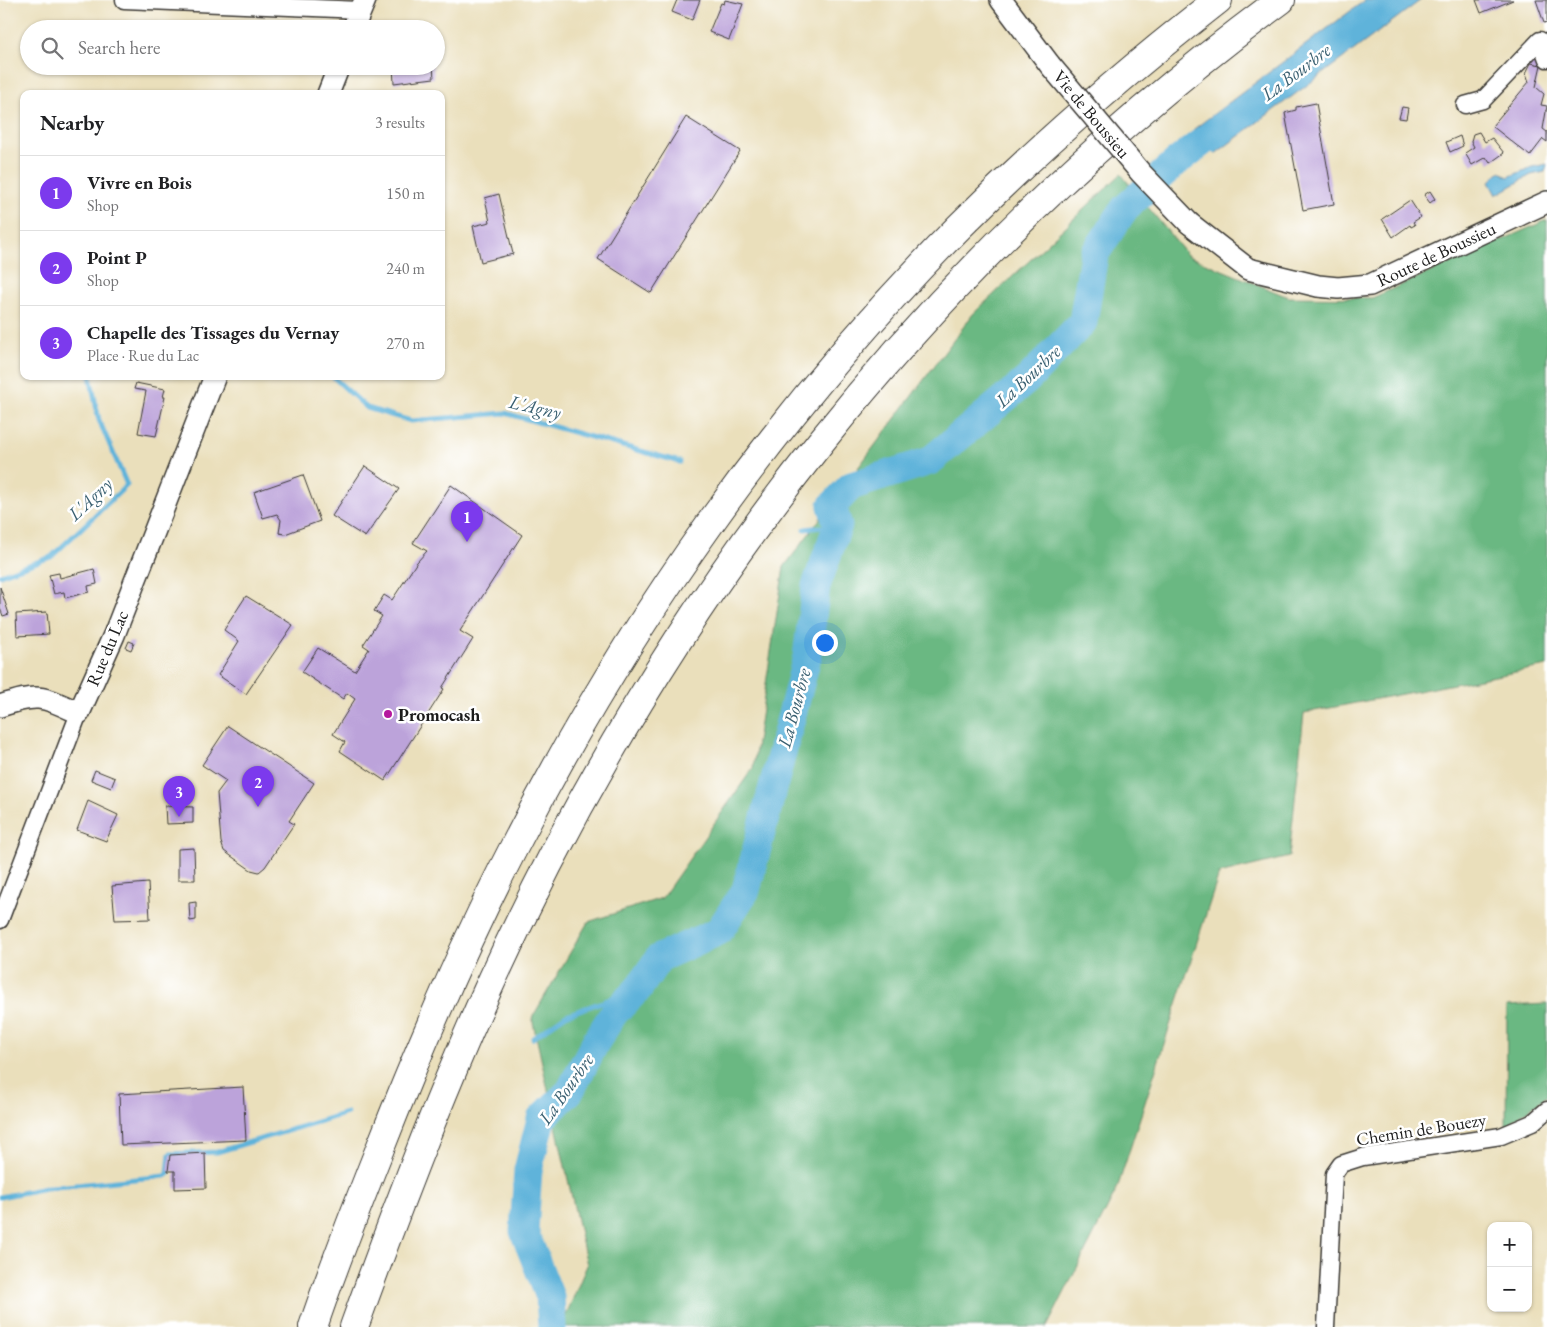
<!DOCTYPE html>
<html lang="en">
<head>
<meta charset="utf-8">
<style>
  :root { --surface:#fff; --page:#f2f2f2; --text:#202124; --muted:#757577; --line:#e0e0e0; --accent:#7c3aed }
  body { margin:0; font-family:"EB Garamond",serif; background:var(--page); color:var(--text) }
  .controls { position:absolute; right:15px; bottom:15px; display:grid; overflow:hidden; border-radius:10px; box-shadow:0 1px 4px #0004 }
  .controls button { width:45px; height:45px; display:grid; place-items:center; padding:0; border:0; border-bottom:1px solid var(--line); background:var(--surface); color:var(--text); font:25px sans-serif }
  .you { position:absolute; left:824px; top:642px; width:18px; height:18px; margin:-12px; border:4px solid #fff; border-radius:50%; background:#1a73e8; box-shadow:0 0 0 8px #1a73e833 }
  .badge { display:grid; place-items:center; width:32px; height:32px; border-radius:50%; background:var(--accent); color:#fff; font-size:16px; font-weight:700 }
  .pin { position:absolute; translate:-50% -41px; filter:drop-shadow(0 1px 2px #0008) }
  .pin::after { content:''; position:absolute; top:26px; width:18px; height:15px; background:inherit; clip-path:polygon(0 0,100% 0,50% 100%) }
  .list { margin:0; padding:0; list-style:none }
  h2 { display:flex; justify-content:space-between; align-items:center; height:65px; margin:0; padding:0 20px; font-size:21px }
  h2 small { font-size:16px; font-weight:400; color:var(--muted) }
  .list li { display:grid; grid-template-columns:32px 1fr auto; gap:15px; align-items:center; box-sizing:border-box; height:75px; padding:0 20px; border-top:1px solid var(--line) }
  .list b { display:block; font-size:19px; white-space:nowrap }
  .list p { margin:0; font-size:16px; white-space:nowrap; color:var(--muted) }
  .list em { font-size:16px; font-style:normal; color:var(--muted) }
  .icon { flex:none; width:28px; height:28px; fill:none; stroke:currentColor; stroke-width:2; stroke-linecap:round; stroke-linejoin:round }
  .map { position:relative; flex:none; width:1547px; height:1327px; overflow:hidden }
  .search { position:absolute; background:var(--surface); box-shadow:0 1px 4px #0004; left:20px; top:20px; width:425px; height:55px; display:flex; align-items:center; gap:12px; box-sizing:border-box; padding:0 18px; border-radius:28px; color:var(--muted); font-size:19px }
  .panel { position:absolute; background:var(--surface); box-shadow:0 1px 4px #0004; left:20px; top:90px; width:425px; height:290px; border-radius:10px }
  .map>svg:first-child { display:block }
  .forest { fill:#6bb882; stroke:#446a4f }
  .water { fill:#5eb3da; stroke:#3d687b }
  .lines { fill:none; stroke-linecap:round; stroke-linejoin:round }
  .stream { stroke:#5eb3da; stroke-width:5 }
  .river { stroke:#5eb3da; stroke-width:29 }
  .building { fill:#bca3da }
  .minor-casing { stroke:#3b3934; stroke-width:19 }
  .tertiary-casing { stroke:#3b3934; stroke-width:24 }
  .motorway-casing { stroke:#3b3934; stroke-width:30 }
  .minor { stroke:#fff; stroke-width:16 }
  .tertiary { stroke:#fff; stroke-width:21 }
  .motorway { stroke:#fff; stroke-width:28 }
  .tertiary-bridge-casing { stroke:#3b3934; stroke-width:24; stroke-linecap:butt }
  .tertiary-bridge { stroke:#fff; stroke-width:21 }
  .poi-dot { fill:#b5179e; stroke:#fff; stroke-width:2 }
  .labels { text-anchor:middle; dominant-baseline:central; stroke-width:5; stroke-linejoin:round; paint-order:stroke }
  .street-label { font-size:18px; fill:#1c1c1c; stroke:#fff }
  .poi-label { font-size:18px; font-weight:bold; fill:#1c1c1c; stroke:#fff; text-anchor:start }
  .water-label { font-size:19px; font-style:italic; fill:#3a6071; stroke:#fff }
</style>
</head>
<body>
<div class="map">
<svg width="1547" height="1327" viewBox="0 0 1547 1327">
  <rect width="100%" height="100%" fill="#fff"/>
  <filter id="ink" filterUnits="userSpaceOnUse"><feTurbulence type="fractalNoise" baseFrequency=".02" numOctaves="2"/><feDisplacementMap in="SourceGraphic" scale="10" xChannelSelector="R" yChannelSelector="G"/><feConvolveMatrix kernelMatrix="1 2 1 2 8 2 1 2 1" color-interpolation-filters="sRGB"/></filter>
  <filter id="wash" filterUnits="userSpaceOnUse"><feTurbulence type="fractalNoise" baseFrequency=".0096" numOctaves="4" result="noise"/><feDisplacementMap in="SourceGraphic" scale="20" xChannelSelector="R" yChannelSelector="G"/><feGaussianBlur stdDeviation="1.12" result="paint"/><feColorMatrix in="noise" values="0 0 0 0 0 0 0 0 0 0 0 0 0 0 0 0 0 1.4 0 .05"/><feComposite in="paint" operator="in"/></filter>
  <g filter="url(#wash)">
    <rect width="100%" height="100%" fill="#eadfbb"/>
    <path class="forest" d="M1121 174 1188 256 1288 297 1372 298 1547 220V666L1304 713 1289 857 1219 874 1117 1189 1047 1327H561L587 1265 532 1018 588 922 662 898 753 768 784 567 973 314Z
      M1547 1004V1096L1506 1126 1507 1006Z"/>
    <path class="water" d="M1365 0H1421L1215 154 1194 129Z
      M1547 164 1545 172 1531 175 1496 195 1489 182 1500 171 1508 177 1532 167Z"/>
    <g class="lines">
      <path class="stream" d="M332 376 367 408 411 421 505 413 680 462
        M805 529 838 525
        M0 575 51 557 127 485 99 420 90 376
        M533 1038 566 1015 638 989
        M0 1197 46 1188 165 1176 168 1174 170 1154 217 1152 347 1113"/>
      <path class="river" d="M552 1327 550 1297 524 1231 528 1170 541 1119 570 1091 595 1043 614 1013 638 989 659 958 719 931 746 890 807 657 816 586 838 525 832 506 851 486 930 461 1027 380 1083 322 1094 255 1125 208 1174 164 1234 117"/>
    </g>
    <g id="blocks">
      <path class="building" d="M677 0H700L692 20 672 12Z
        M725 0 743 4 729 40 709 32 721 3 724 4Z
        M1476 0H1513L1481 13Z
        M1536 0H1547V22L1544 23Z
        M1531 63 1541 65 1536 87 1544 94 1541 105 1547 106 1543 129 1547 132V142L1543 139 1530 156 1492 126 1529 82 1526 73Z
        M393 66H433L434 78 394 83Z
        M1316 103 1334 204 1303 210 1285 113 1296 110V107Z
        M1402 107 1408 108 1406 119 1399 118Z
        M686 117 740 151 651 293 598 259Z
        M1479 132 1485 142 1492 138 1504 153 1490 163 1486 157 1472 165 1465 153 1474 147 1471 141 1473 134Z
        M1460 136 1463 146 1450 152 1446 142Z
        M1430 191 1435 199 1430 203 1424 195Z
        M499 194 513 254 481 262 473 226 490 222 485 198Z
        M1410 200 1421 217 1413 222 1415 225 1411 227 1410 225 1393 237 1382 219Z
        M136 383 165 389 163 397H165L156 436 138 433 146 391 134 389Z
        M365 466 399 489 365 537 332 516Z
        M303 475 320 521 285 534 279 533 281 520 277 514 263 518 254 492Z
        M451 485 522 535 460 631 473 639 442 688 444 689 385 781 340 751 345 742 333 734 355 699 347 693 343 699 302 672 318 648 355 671 369 649 363 645 382 616 374 611 384 595 392 600 417 562 427 551 413 543Z
        M94 569 97 584 88 586 89 592 65 598 64 592 54 594 49 575 59 573 60 578Z
        M0 587 9 614 3 616 0 608Z
        M246 596 293 625 246 694 218 675 239 641 224 630Z
        M47 612 49 634 17 636 16 614Z
        M129 641 134 643 131 650 126 648Z
        M228 726 314 783 289 821 294 824 265 867 259 872 251 870 224 851 221 842 217 793 226 781 202 765Z
        M95 770 115 778 111 788 91 780Z
        M88 801 118 815 106 841 77 830Z
        M165 806 193 807V823L166 824Z
        M194 848 195 880H178V849Z
        M148 883 150 919 115 920 112 886Z
        M196 902V920L190 921 189 903Z
        M243 1087 246 1140 121 1145 119 1094Z
        M205 1153 206 1188 175 1189V1171H168L170 1155Z"/>
    </g>
  </g>
  <g filter="url(#ink)">
    <use href="#blocks" fill-opacity="0" stroke="#3b3934" stroke-width="1"/>
    <g class="lines">
      <g class="minor-casing">
        <path id="minor" d="M124 0 361 10
          M1465 105 1483 100 1540 40 1547 59
          M0 920 79 713
          M1326 1327 1334 1174 1341 1164 1363 1157 1501 1136 1532 1123 1547 1110"/>
      </g>
      <g class="tertiary-casing">
        <path id="tertiary" d="M1001 0 1050 65
          M353 29 365 0
          M328 94 339 66
          M1189 223 1248 269 1318 286 1338 288 1370 285 1547 202
          M0 706C39 693 42 696 79 713L114 635 215 376"/>
      </g>
      <g class="motorway-casing">
        <path id="motorway" d="M313 1327C333 1267 356 1209 379 1151 419 1049 462 948 512 851 627 623 779 409 959 227 1040 146 1127 71 1218 0
          M354 1327C395 1213 438 1099 488 989 669 590 929 260 1281 0"/>
      </g>
      <use href="#minor" class="minor"/>
      <use href="#tertiary" class="tertiary"/>
      <use href="#motorway" class="motorway"/>
      <g class="tertiary-bridge-casing">
        <path id="tertiary-bridge" d="M1050 65 1141 173 1189 223"/>
      </g>
      <use href="#tertiary-bridge" class="tertiary-bridge"/>
    </g>
  </g>
  <circle class="poi-dot" cx="388" cy="714" r="5"/>
  <g class="labels">
    <g class="street-label">
      <text transform="translate(1092 114) rotate(50)">Vie de Boussieu</text>
      <text transform="translate(1436 254) rotate(-25)">Route de Boussieu</text>
      <text transform="translate(107 648) rotate(-67)">Rue du Lac</text>
      <text transform="translate(1421 1129) rotate(-9)">Chemin de Bouezy</text>
    </g>
    <g class="poi-label">
      <text x="398" y="714">Promocash</text>
    </g>
    <g class="water-label">
      <text transform="translate(1296 72) rotate(-37)">La Bourbre</text>
      <text transform="translate(1028 376) rotate(-43)">La Bourbre</text>
      <text transform="translate(535 407) rotate(13)">L'Agny</text>
      <text transform="translate(90 499) rotate(-43)">L'Agny</text>
      <text transform="translate(794 708) rotate(-75)">La Bourbre</text>
      <text transform="translate(566 1089) rotate(-55)">La Bourbre</text>
    </g>
  </g>
</svg>
<div class="controls">
<button>+</button>
<button>−</button>
</div>
<div class="you"></div>
<div class="pin badge" style="left:467px;top:542px">1</div>
<div class="pin badge" style="left:258px;top:807px">2</div>
<div class="pin badge" style="left:179px;top:817px">3</div>
<div class="search"><svg class="icon" aria-label="search" viewBox="0 0 24 24"><circle cx="10" cy="10" r="6"/><path d="M15 15l6 6"/></svg>Search here</div>
<section class="panel">
<h2>Nearby<small>3 results</small></h2>
<ul class="list">
<li><span class="badge">1</span><div><b>Vivre en Bois</b><p>Shop</p></div><em>150 m</em></li>
<li><span class="badge">2</span><div><b>Point P</b><p>Shop</p></div><em>240 m</em></li>
<li><span class="badge">3</span><div><b>Chapelle des Tissages du Vernay</b><p>Place · Rue du Lac</p></div><em>270 m</em></li>
</ul>
</section>
</div>
</body>
</html>
